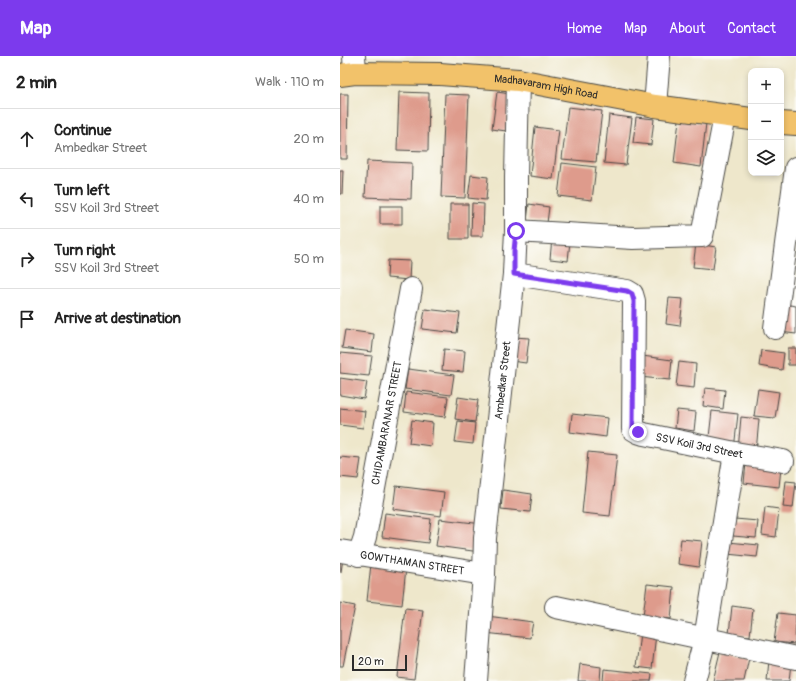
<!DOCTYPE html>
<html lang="en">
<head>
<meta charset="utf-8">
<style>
  :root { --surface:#fff; --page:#f6f6f6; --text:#222; --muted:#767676; --line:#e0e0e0; --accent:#7c3aed }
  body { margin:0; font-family:Pangolin,sans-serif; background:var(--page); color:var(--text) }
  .controls { position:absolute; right:12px; top:12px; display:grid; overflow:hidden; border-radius:8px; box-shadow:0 2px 6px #0003 }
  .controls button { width:36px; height:36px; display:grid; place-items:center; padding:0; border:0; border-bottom:1px solid var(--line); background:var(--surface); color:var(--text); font:20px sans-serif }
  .scale { position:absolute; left:12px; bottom:10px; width:55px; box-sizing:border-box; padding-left:4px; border:2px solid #2b2b2b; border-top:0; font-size:11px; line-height:14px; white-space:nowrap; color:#2b2b2b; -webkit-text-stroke:3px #fdfcf7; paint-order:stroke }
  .stop { position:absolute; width:12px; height:12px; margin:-9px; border:3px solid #7c3aed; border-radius:50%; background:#fff }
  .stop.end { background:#7c3aed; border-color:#fff; box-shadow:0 1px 4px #0008 }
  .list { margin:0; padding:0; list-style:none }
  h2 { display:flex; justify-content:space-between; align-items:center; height:52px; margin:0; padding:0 16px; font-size:17px }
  h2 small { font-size:13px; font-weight:400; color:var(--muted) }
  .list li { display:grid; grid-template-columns:26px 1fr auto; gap:12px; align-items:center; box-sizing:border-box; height:60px; padding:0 16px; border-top:1px solid var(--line) }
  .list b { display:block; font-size:15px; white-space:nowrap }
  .list p { margin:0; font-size:13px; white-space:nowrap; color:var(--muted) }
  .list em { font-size:13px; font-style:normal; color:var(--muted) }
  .icon { flex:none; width:22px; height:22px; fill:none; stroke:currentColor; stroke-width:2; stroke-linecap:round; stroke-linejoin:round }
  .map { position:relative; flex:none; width:456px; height:625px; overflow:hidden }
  header { display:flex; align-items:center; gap:24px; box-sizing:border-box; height:56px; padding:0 20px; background:var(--accent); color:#fff }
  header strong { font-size:19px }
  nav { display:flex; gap:22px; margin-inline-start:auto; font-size:14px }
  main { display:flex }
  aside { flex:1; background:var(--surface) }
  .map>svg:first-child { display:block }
  .building { fill:#de9b8c }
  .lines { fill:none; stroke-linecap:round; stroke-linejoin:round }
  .minor-casing { stroke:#484743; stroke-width:24 }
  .tertiary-casing { stroke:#484743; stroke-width:24 }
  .primary-casing { stroke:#484743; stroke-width:24 }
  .minor { stroke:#fff; stroke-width:22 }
  .tertiary { stroke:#fff; stroke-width:22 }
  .primary { stroke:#f2c26a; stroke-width:22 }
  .route { stroke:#7c3aed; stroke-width:5 }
  .labels { text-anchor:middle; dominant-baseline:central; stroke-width:3; stroke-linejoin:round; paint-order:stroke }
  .street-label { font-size:11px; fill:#2b2b2b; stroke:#fdfcf7 }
</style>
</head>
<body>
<header>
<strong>Map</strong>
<nav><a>Home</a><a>Map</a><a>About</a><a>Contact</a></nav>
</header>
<main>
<aside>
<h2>2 min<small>Walk · 110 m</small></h2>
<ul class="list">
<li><svg class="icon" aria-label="ahead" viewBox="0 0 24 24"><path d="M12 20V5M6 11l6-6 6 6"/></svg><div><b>Continue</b><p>Ambedkar Street</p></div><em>20 m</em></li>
<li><svg class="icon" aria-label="left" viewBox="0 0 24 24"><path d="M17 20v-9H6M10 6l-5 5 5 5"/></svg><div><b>Turn left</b><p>SSV Koil 3rd Street</p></div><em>40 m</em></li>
<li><svg class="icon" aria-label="right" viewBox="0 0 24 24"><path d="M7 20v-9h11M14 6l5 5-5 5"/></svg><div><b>Turn right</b><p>SSV Koil 3rd Street</p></div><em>50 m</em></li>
<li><svg class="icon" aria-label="arrive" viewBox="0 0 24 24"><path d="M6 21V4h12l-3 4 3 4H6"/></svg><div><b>Arrive at destination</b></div></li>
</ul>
</aside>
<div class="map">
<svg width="456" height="625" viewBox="0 0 456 625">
  <rect width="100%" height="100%" fill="#fdfcf7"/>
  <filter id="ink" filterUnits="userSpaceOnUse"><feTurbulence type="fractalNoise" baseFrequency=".025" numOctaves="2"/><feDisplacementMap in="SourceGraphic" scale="8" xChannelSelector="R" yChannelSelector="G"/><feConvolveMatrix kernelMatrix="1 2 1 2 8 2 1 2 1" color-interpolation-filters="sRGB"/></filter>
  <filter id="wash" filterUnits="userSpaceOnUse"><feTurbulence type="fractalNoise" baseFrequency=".012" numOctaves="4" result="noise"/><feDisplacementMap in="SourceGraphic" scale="16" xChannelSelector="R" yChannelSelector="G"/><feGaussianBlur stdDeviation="0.9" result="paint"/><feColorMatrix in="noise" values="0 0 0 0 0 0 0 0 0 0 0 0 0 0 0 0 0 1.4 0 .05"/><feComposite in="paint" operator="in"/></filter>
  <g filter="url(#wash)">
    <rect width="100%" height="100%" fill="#eee7cb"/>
    <g id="blocks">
      <path class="building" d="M59 36 89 37 88 95 57 94Z
        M157 36 170 38 166 75 152 73Z
        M0 38H8L7 103H0Z
        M105 38 129 39 125 142 101 141Z
        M228 51 262 55 256 106 222 103Z
        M269 59 292 62 286 109 264 107Z
        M296 61 314 63 311 89 293 87Z
        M339 64 366 67 361 111 334 107Z
        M195 71 219 74 213 123 190 120Z
        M27 105 72 107 71 143 25 141Z
        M222 107 256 111 252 144 218 140Z
        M0 114H3L2 138H0Z
        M131 119 148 121 146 144 128 142Z
        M132 147 144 148 143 180H131Z
        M110 148H128V183H110Z
        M189 148 209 151 207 167 187 165Z
        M40 150H62V168H40Z
        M212 182 230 185 228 205 210 203Z
        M356 188 376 191 373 213 353 211Z
        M48 204 70 205 69 224 47 222Z
        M329 242 343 243 340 270 326 268Z
        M444 248 456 250V278L440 276Z
        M85 253 120 257 117 277 82 273Z
        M5 274 34 278 32 296 2 292Z
        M174 281 189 282 186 307 171 305Z
        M448 292H456V309H448Z
        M104 293 125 295 123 316 102 314Z
        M421 294 444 297 442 314 419 310Z
        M0 297 32 300 29 320 0 317Z
        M302 300 332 304 330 324 299 321Z
        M339 306 356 308 354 332 336 330Z
        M68 313 114 319 111 339 65 333Z
        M0 322 27 326 24 343 0 339Z
        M365 332 385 334 383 353 363 350Z
        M418 333 439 336 435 362 414 360Z
        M66 336 108 341 105 361 64 356Z
        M118 341 138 344 135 366 115 363Z
        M0 352 25 355 23 372 0 369Z
        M337 354 356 356 354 375 335 372Z
        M372 355 398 358 394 393 368 390Z
        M232 358 268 362 266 381 230 376Z
        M401 361 419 363 416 396 398 394Z
        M72 364 93 367 91 390 69 387Z
        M118 365 135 367 133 388 115 386Z
        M248 396 277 399 270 460 242 457Z
        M0 401 21 403 18 423 0 421Z
        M406 407 441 412 439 431 404 427Z
        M446 425 456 426 453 452 443 451Z
        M56 430 104 436 101 460 53 453Z
        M163 434 192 438 190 456 161 453Z
        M425 451 439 453 436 481 422 479Z
        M45 457 91 463 88 487 42 481Z
        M100 463 143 468 140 496 96 490Z
        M395 463 418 465 416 482 393 480Z
        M341 483 362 485 359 511 338 508Z
        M388 486 419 489 417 501 387 498Z
        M0 501 3 502 1 516H0Z
        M31 508 66 512 62 549 27 545Z
        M307 528 334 531 331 563 303 560Z
        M0 547 15 550 3 610H0Z
        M392 550 413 553 410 580 389 578Z
        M65 552 83 554 74 623 57 621Z
        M438 557 456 559 455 588 434 586Z
        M147 560 193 566 190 582 145 577Z
        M300 576 316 578 312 613 296 611Z
        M380 596 409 602 404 625H373Z
        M429 604 451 607 449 625H427Z
        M240 608 261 611 260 625H238Z
        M264 613 312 618 311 625H263Z"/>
    </g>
  </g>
  <g filter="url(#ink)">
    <use href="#blocks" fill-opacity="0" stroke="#484743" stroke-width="1"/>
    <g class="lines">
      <g class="minor-casing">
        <g id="minor">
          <path d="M315 50 319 0"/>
          <path d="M176 175 293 182 362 180 385 60"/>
          <path id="s1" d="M174 218 287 235 292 238 294 245 293 373 298 376 304 378 395 397 443 405"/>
          <path d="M435 272 456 112"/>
          <path id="s2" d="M0 495 144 518"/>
          <path id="s3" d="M19 499 25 481 71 233"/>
          <path d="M216 551 456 602"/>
          <path id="s4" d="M136 625 144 518 145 482 174 218 175 195 176 175V121L178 24"/>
          <path d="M354 625 365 583 395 397"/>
        </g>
      </g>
      <g class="tertiary-casing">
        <path id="tertiary" d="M14 0 15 17"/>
      </g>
      <g class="primary-casing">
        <g id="primary">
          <path id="s5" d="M0 19 15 17 100 18 178 24 315 50 411 63"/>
          <path d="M441 67 456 68"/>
        </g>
      </g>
      <use href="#minor" class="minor"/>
      <use href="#tertiary" class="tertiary"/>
      <use href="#primary" class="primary"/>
    </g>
  </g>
  <g class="lines" filter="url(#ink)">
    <path class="route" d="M176 175 174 195V218L287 235 292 238 294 245 293 373 298 376"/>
  </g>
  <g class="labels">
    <g class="street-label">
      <text stroke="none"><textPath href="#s5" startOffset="207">Madhavaram High Road</textPath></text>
      <text stroke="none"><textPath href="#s4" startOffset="302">Ambedkar Street</textPath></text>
      <text stroke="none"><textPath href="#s3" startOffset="135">CHIDAMBARANAR STREET</textPath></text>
      <text stroke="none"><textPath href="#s1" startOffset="324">SSV Koil 3rd Street</textPath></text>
      <text stroke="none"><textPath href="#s2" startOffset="73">GOWTHAMAN STREET</textPath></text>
    </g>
  </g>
</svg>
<div class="controls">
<button>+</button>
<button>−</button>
<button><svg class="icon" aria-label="layers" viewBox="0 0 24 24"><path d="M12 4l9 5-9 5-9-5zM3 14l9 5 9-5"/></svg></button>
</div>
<div class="scale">20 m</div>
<div class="stop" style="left:176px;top:175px"></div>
<div class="stop end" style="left:298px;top:376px"></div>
</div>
</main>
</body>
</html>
